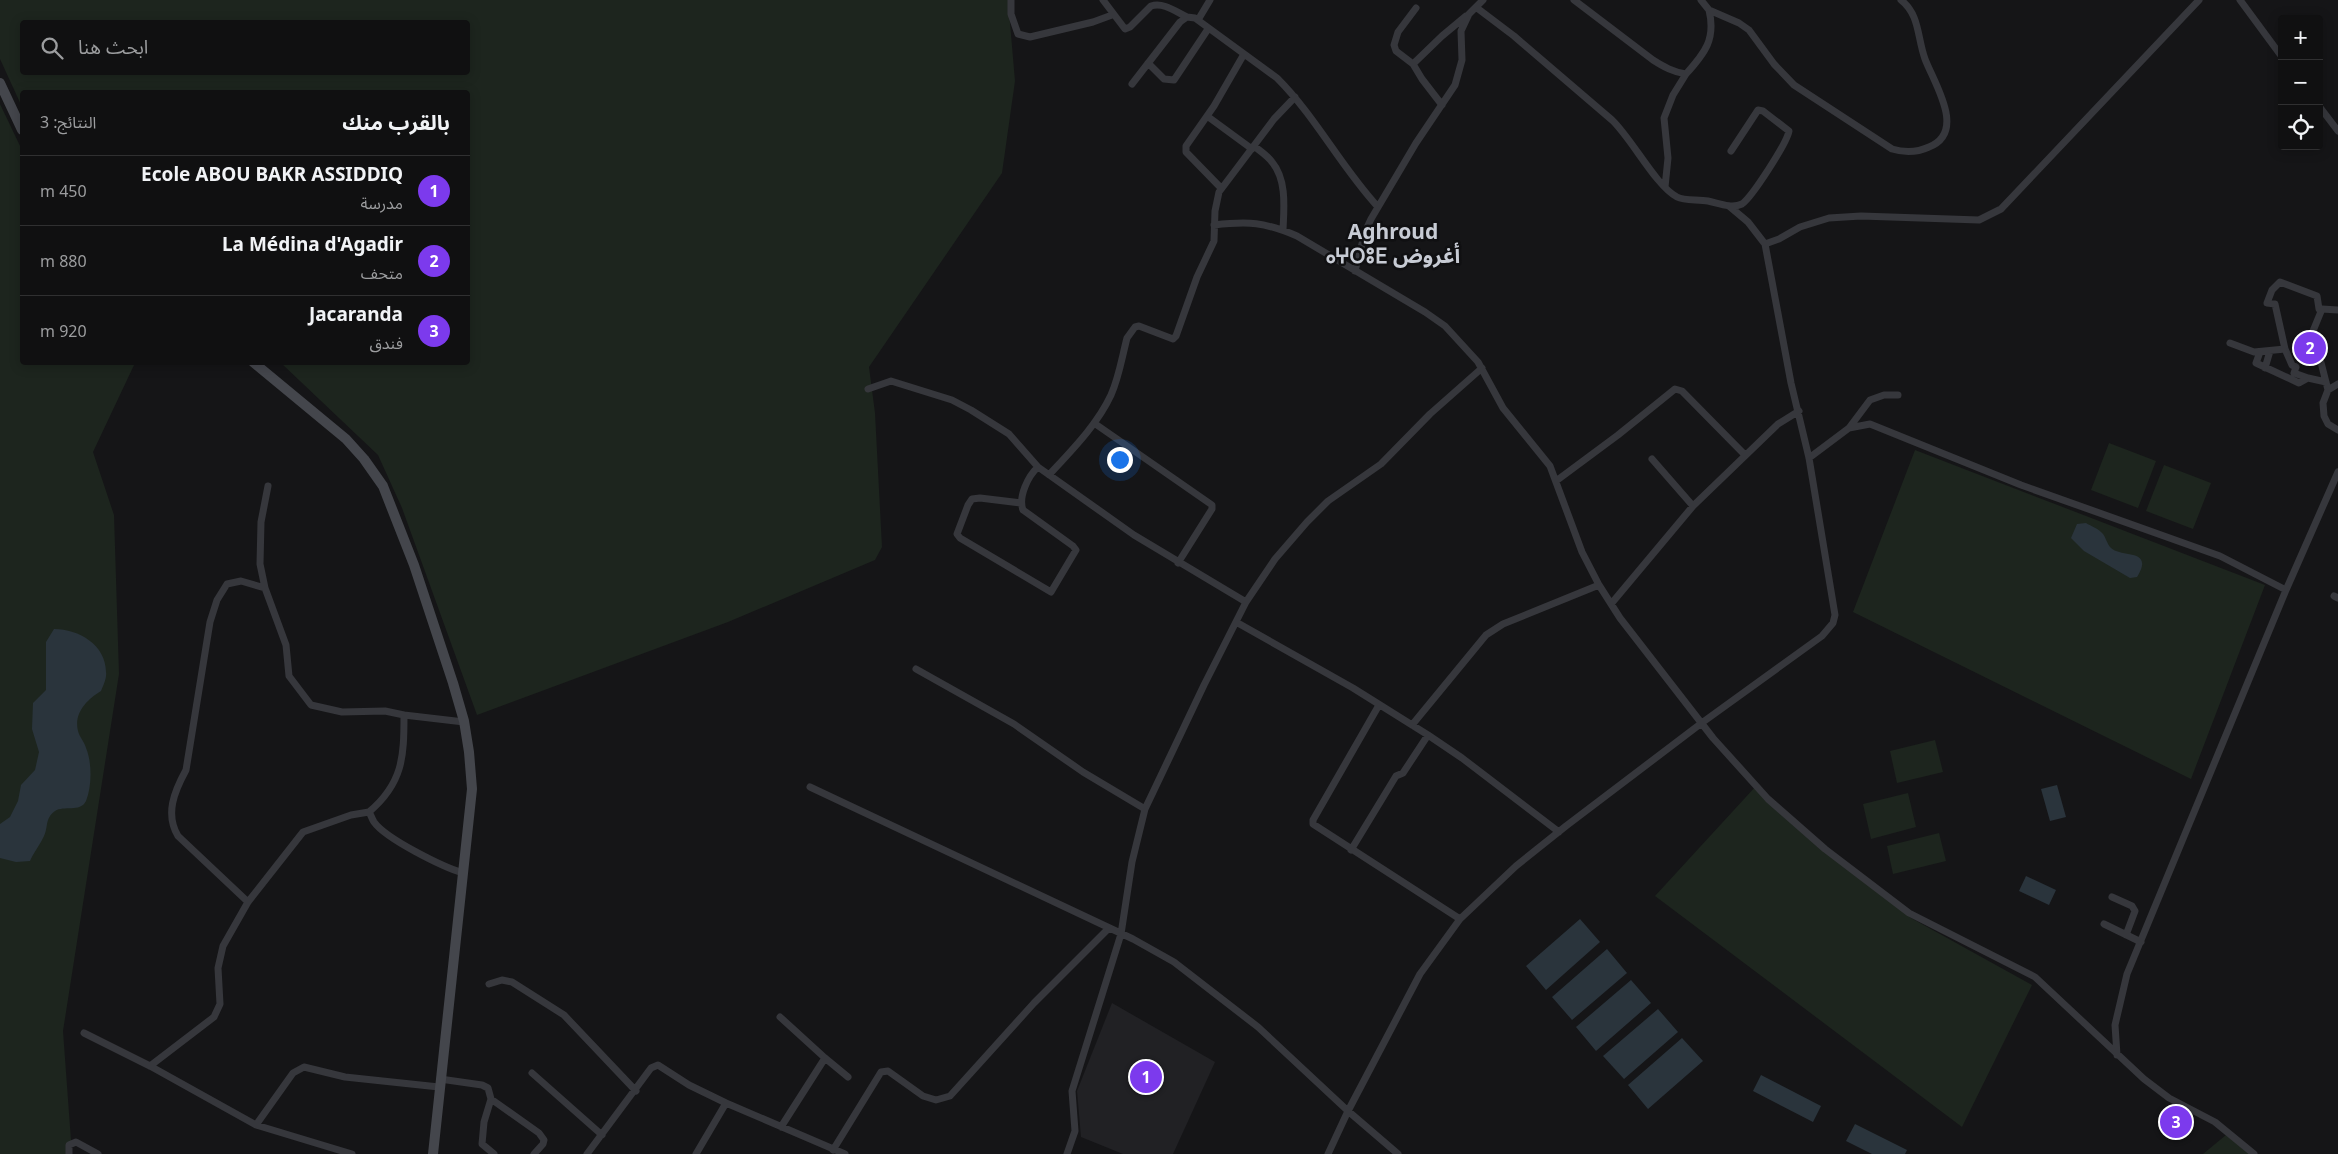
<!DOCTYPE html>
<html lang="ar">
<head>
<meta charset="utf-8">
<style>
  :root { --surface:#101011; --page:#1e1e1f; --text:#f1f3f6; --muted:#9c9d9f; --line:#303031; --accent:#7c3aed }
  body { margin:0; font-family:"Noto Sans","Noto Sans Arabic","Noto Sans Tifinagh",sans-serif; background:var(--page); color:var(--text); direction:rtl }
  .controls { position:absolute; right:15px; top:15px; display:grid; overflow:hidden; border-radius:5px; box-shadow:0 2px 12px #0003 }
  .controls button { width:45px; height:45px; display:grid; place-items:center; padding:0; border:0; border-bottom:1px solid var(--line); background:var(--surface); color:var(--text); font:25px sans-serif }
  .you { position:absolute; left:1119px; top:459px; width:18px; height:18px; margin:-12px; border:4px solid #fff; border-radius:50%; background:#1a73e8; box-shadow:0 0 0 8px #1a73e833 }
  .badge { display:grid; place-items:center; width:32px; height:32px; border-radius:50%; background:var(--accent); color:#fff; font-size:16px; font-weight:700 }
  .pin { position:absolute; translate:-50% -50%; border:2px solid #fff; box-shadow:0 1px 5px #0006 }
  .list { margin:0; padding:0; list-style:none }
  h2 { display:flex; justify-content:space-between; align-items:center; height:65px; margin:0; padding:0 20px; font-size:21px }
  h2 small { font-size:16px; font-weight:400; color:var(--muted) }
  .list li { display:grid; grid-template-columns:32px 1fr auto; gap:15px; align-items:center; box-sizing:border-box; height:70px; padding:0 20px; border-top:1px solid var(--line) }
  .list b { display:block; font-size:19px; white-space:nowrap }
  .list p { margin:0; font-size:16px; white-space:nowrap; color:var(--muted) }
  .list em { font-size:16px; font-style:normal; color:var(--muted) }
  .icon { flex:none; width:28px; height:28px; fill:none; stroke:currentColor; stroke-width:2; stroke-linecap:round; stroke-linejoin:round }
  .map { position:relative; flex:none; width:2338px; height:1154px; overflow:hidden; direction:ltr }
  .search { position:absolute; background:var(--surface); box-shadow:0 2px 12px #0003; left:20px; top:20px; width:450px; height:55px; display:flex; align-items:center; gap:12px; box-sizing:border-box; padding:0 18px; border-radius:5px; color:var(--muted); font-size:19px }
  .panel { position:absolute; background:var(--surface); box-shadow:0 2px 12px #0003; left:20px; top:90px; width:450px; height:275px; border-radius:5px; direction:rtl }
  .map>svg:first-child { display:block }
  .built { fill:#212124 }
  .green { fill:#1d251e; fill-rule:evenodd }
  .water { fill:#2a343c }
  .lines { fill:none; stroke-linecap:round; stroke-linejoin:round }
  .street { stroke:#36373c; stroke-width:7 }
  .secondary { stroke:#44464c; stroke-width:10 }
  .labels { text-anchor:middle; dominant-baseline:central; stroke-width:5; stroke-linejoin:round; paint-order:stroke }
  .district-label { font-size:21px; font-weight:bold; fill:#c7cbd4; stroke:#101012 }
</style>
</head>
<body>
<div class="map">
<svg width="2338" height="1154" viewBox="0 0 2338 1154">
  <rect width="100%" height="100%" fill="#151517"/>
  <path class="built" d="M1112 1003 1215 1062 1173 1154H1123L1081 1137 1077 1091Z"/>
  <path class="green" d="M0 0H1008L1015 81 1002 173 869 367 875 413 882 547 875 560 728 622 477 715 402 508 378 455 281 363 468 362V92H22V107L0 59ZM22 22H468V72H22Z
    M0 104 22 150V362L135 363 93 452 114 515 119 674 63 1031 72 1154H0Z
    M2109 443 2156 461 2138 508 2091 490Z
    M1915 450 2265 585 2191 779 1853 612Z
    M2164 465 2211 483 2193 529 2146 511Z
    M1935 740 1943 772 1897 783 1890 751Z
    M1756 786 1911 918 2032 985 1962 1127 1655 896Z
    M1908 793 1916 827 1871 839 1863 804Z
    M1939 833 1946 861 1893 874 1887 846Z
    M2226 1135 2250 1154H2203Z"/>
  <path class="water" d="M2086 523C2091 526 2099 529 2103 534 2106 538 2107 544 2111 548 2121 558 2155 548 2137 577L2130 578 2084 551 2071 538 2077 524Z
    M54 629C79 629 106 645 106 672 107 678 103 686 101 691 86 700 72 715 79 734 81 739 85 743 86 748 92 762 92 786 86 801 80 813 64 805 55 811 44 819 49 828 43 838 39 846 34 852 30 861L16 862 0 858V824L10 817 18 801 21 785 35 770 39 752 32 729 33 703 46 690V642Z
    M2057 785 2066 817 2050 821 2041 789Z
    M2026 876 2056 890 2049 905 2019 891Z
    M1580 919 1600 942 1546 990 1526 966Z
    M1607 949 1627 973 1572 1020 1552 997Z
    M1631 980 1651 1003 1596 1051 1576 1027Z
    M1658 1009 1678 1032 1624 1079 1603 1056Z
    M1682 1038 1703 1061 1648 1109 1628 1085Z
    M1761 1075 1821 1106 1813 1122 1753 1091Z
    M1855 1124 1907 1150 1905 1154H1872L1846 1141Z"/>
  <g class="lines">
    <path class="street" d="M1011 0V14L1018 34 1030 37 1093 22 1112 15
      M1103 0 1125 29 1130 27 1151 6C1164 2 1176 12 1187 17
      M1574 0 1653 60C1664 67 1673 72 1686 74 1705 53 1716 39 1709 10L1739 23 1749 30 1774 64 1794 85 1892 149C1905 153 1916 153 1929 147 1967 132 1934 83 1925 59 1917 37 1920 15 1901 0
      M1701 0 1709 10
      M2240 0 2282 57
      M1477 8 1514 36 1612 120C1632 139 1656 186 1677 197 1685 201 1698 199 1708 201 1718 203 1731 209 1742 204 1752 197 1787 143 1789 131L1763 111 1758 110 1731 151
      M1198 20 1210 0
      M1148 63 1164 79 1174 80 1208 29
      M1413 64 1396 51 1394 45 1398 32 1416 8
      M1132 84 1180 22 1187 17 1195 18 1277 78C1316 117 1341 167 1378 207
      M1442 105 1422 79 1413 64 1442 36 1466 16
      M2319 106 2338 131
      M1207 116 1252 149
      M1254 146C1260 151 1268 156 1272 162 1287 180 1284 208 1283 230
      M1665 187 1668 158 1664 118 1673 95 1686 74
      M1221 188 1186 152V146L1214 106 1244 54
      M1214 225C1249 221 1264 222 1297 236L1425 312 1445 326 1478 362 1503 408 1550 466 1582 552 1599 585 1620 618 1713 738 1768 799 1825 849 1909 913 2035 977 2144 1079 2169 1098 2215 1122 2254 1154
      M1765 244 1779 239 1800 227 1829 218 1861 216 1979 220 2001 209 2199 0
      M1355 271 1365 232 1371 219 1416 143 1455 85 1462 60 1461 31 1469 14 1483 0
      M2322 309 2338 310
      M2230 343 2254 352 2285 349 2275 304 2267 303 2272 290 2280 282 2317 296 2319 309H2322L2313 331 2328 390 2323 403 2324 416 2328 424 2338 430
      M2285 349 2292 365 2296 367 2294 373 2308 378
      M2260 352 2256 363 2299 383 2308 378 2326 382
      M2265 368 2270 351
      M868 389 891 381 952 400 971 410 1009 434 1038 467 1134 535 1246 602
      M2328 390 2338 384
      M1094 423 1212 505V509L1178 563
      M1849 428 1870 400 1884 395H1898
      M1809 458 1849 428 1870 424 2021 485 2220 556 2286 590
      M1652 459 1693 506
      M1049 475C1072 450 1097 425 1111 395 1119 377 1122 357 1127 338L1135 327 1139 326 1173 339 1176 336 1197 277 1214 241 1215 211 1219 192 1274 119 1295 97
      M1556 481 1618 435 1675 389 1682 391 1745 455
      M268 486 261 522 260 564 265 588 286 645 289 676 311 705 342 712 385 711 404 715C404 757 403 783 369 812 371 815 372 819 374 822 386 839 443 867 463 873
      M1021 503 980 498 972 499 968 505 957 534 960 538 1051 592 1076 550 1073 546 1023 510C1018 497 1028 476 1038 467
      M2334 596 2338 598
      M1611 604 1693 506 1778 424 1799 411
      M1236 622 1353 688 1428 735 1462 758 1559 832
      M916 669 1014 724 1083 772 1145 809
      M1379 705 1313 820V824L1460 919
      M404 715 464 722
      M1412 725 1486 635 1503 624 1599 585
      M810 787 1133 939 1174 962 1258 1027 1348 1111 1420 974 1460 919 1516 866 1566 826 1703 722 1822 636 1833 623 1835 615 1809 458 1791 383 1765 244 1748 222 1729 206
      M1351 850 1396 776 1403 773 1428 735
      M2112 897 2132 906 2135 911 2126 935
      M248 902 178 836C165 814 174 792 186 770L210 622 217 600 227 584 241 581 265 588
      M2104 924 2141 942
      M489 984 502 980 512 982 564 1015 636 1091
      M780 1017 825 1058 848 1077
      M84 1033 150 1066 256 1125 352 1154
      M2117 1055 2115 1025 2127 974 2286 590 2338 472
      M150 1066 214 1017 220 1004 218 968 223 946 248 902 303 832 351 815 369 812
      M532 1073 602 1135
      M440 1079 482 1085 488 1088 491 1099 484 1122 482 1144 494 1154
      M491 1099 539 1133 544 1140 543 1144 534 1154
      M256 1125 293 1073 304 1067 345 1077 439 1087
      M781 1127 825 1058
      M833 1150 881 1072 888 1071 923 1096 936 1100 950 1096 1034 1003 1109 928
      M69 1154V1145L76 1142 98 1154
      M587 1154 651 1068 658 1065 689 1085 726 1103 845 1154
      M696 1154 726 1103
      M1067 1154 1075 1131 1072 1091 1121 934 1132 862 1145 809 1204 685 1246 602 1275 559 1307 522 1328 501 1381 464 1430 414 1482 368
      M1328 1154 1348 1111 1398 1154"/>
    <path class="secondary" d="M0 83 22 130
      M253 362 346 439 364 459 383 486 414 565 453 683 464 721 469 752 472 789 433 1154"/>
  </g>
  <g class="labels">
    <g class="district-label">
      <text x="1393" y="231">Aghroud<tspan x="1393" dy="24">ⴰⵖⵔⵓⴹ أغروض</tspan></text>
    </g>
  </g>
</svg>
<div class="controls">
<button>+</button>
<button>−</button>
<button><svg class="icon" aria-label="locate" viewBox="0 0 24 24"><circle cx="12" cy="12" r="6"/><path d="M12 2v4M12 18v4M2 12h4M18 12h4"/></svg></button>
</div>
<div class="you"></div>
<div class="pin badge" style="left:1146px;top:1077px">1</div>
<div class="pin badge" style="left:2310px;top:348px">2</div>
<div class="pin badge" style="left:2176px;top:1122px">3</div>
<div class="search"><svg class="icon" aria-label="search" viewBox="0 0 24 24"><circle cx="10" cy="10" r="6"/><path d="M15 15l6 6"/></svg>ابحث هنا</div>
<section class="panel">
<h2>بالقرب منك<small>النتائج: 3</small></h2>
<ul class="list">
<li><span class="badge">1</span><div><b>Ecole ABOU BAKR ASSIDDIQ</b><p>مدرسة</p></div><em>450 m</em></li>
<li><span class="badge">2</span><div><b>La Médina d'Agadir</b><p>متحف</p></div><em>880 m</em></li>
<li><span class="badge">3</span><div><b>Jacaranda</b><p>فندق</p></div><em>920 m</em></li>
</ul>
</section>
</div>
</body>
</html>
